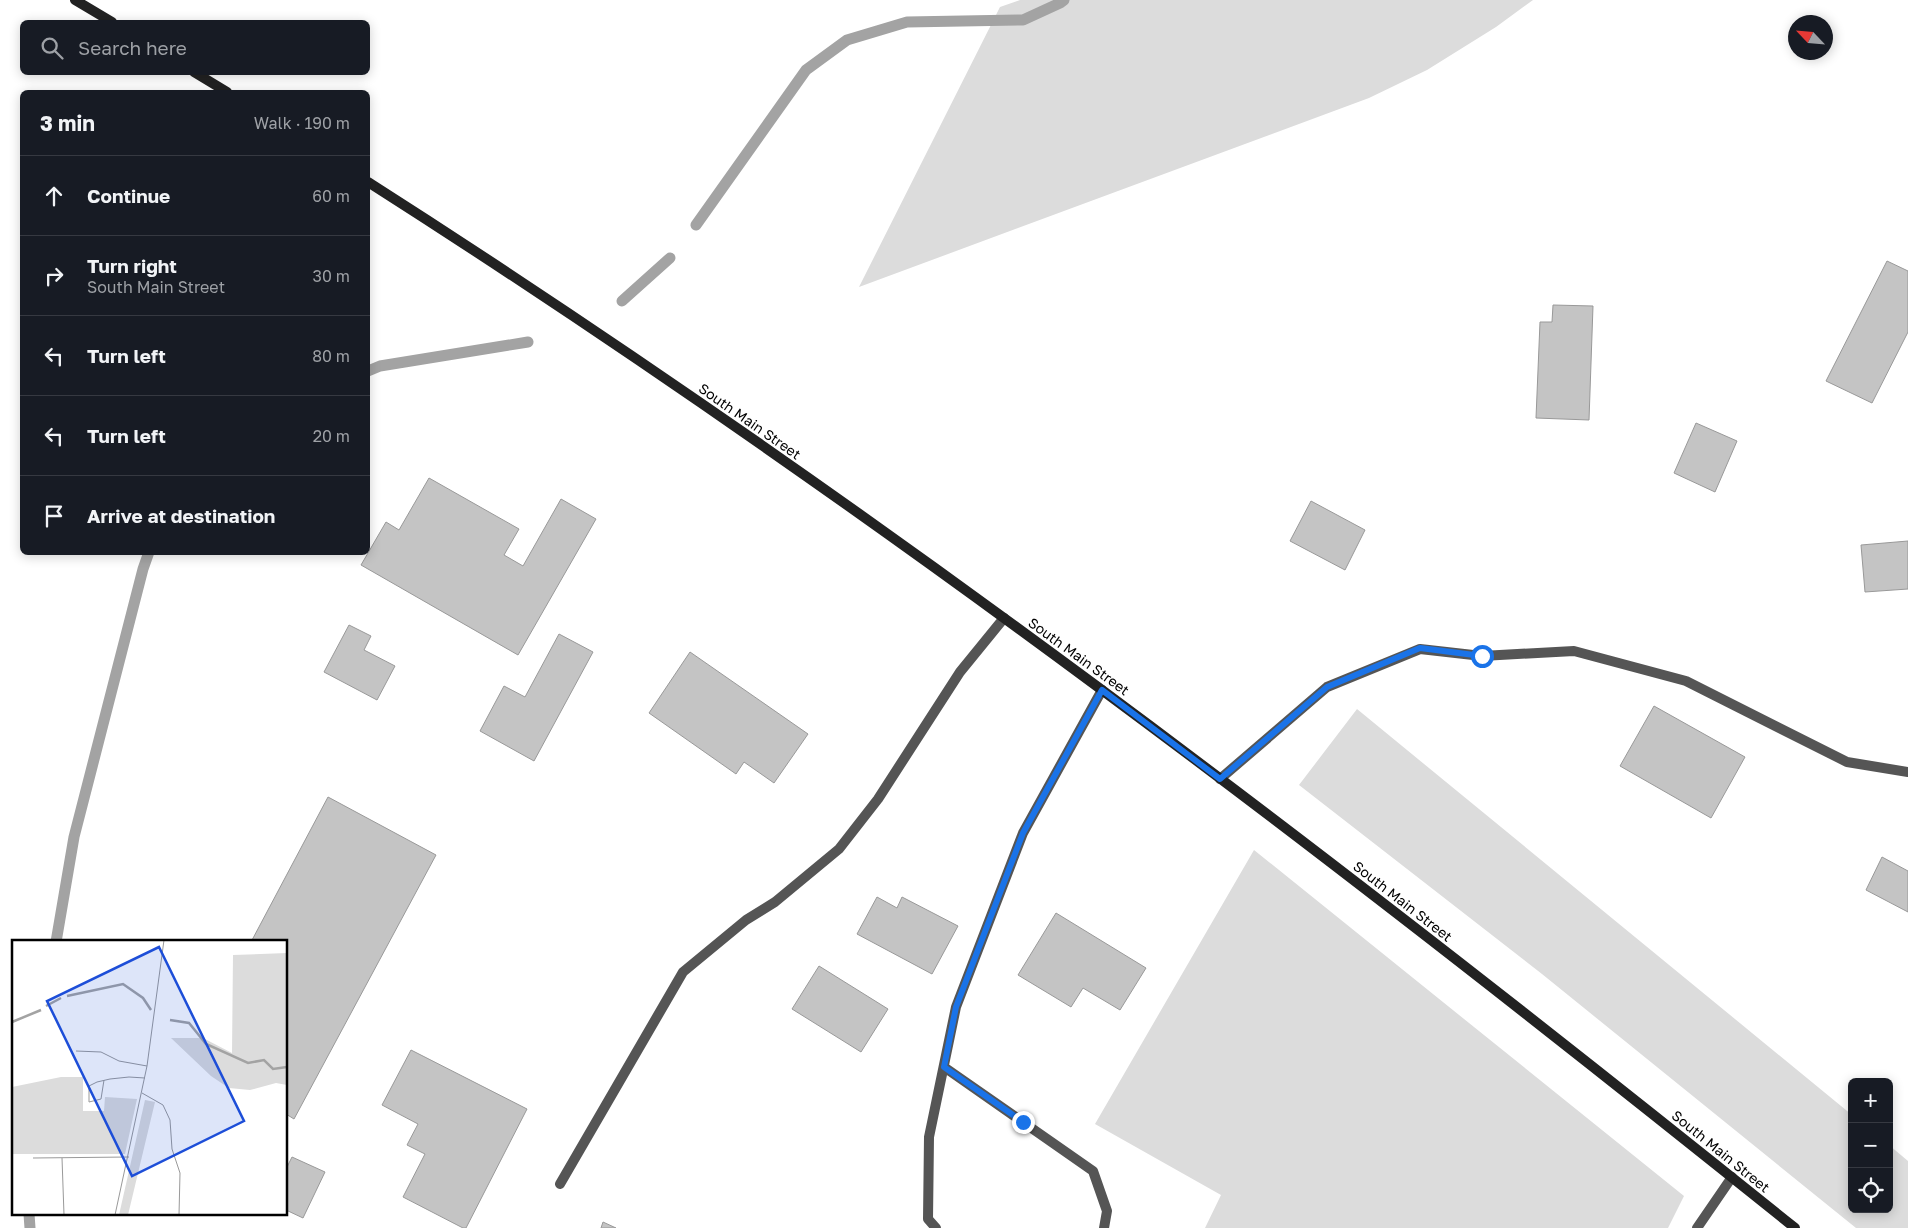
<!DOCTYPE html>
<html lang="en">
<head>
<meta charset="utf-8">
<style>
  :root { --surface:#171b24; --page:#242831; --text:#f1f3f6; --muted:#9ea1a6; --line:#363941 }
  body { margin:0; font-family:"Golos Text",sans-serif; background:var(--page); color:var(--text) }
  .controls { position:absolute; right:15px; bottom:15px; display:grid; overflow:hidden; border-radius:8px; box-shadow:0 2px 12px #0003 }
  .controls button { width:45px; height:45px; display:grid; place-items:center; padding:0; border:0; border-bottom:1px solid var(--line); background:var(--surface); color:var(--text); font:25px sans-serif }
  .compass { position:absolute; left:1788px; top:15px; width:45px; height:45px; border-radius:50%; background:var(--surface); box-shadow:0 2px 12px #0003; rotate:296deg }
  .stop { position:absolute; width:15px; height:15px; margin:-11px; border:4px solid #1a73e8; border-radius:50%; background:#fff }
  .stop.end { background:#1a73e8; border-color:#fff; box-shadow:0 1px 5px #0008 }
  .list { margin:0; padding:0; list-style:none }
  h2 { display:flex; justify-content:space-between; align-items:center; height:65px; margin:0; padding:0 20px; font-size:21px }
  h2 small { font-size:16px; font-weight:400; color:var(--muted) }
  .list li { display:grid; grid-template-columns:32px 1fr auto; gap:15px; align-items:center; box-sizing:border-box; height:80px; padding:0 20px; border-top:1px solid var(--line) }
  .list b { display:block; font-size:19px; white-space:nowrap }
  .list p { margin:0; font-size:16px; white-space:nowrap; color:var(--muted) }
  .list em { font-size:16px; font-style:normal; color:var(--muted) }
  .icon { flex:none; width:28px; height:28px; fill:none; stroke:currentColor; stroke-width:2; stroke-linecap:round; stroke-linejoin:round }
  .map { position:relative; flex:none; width:1908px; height:1228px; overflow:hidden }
  .search { position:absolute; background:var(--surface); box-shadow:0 2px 12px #0003; left:20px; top:20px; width:350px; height:55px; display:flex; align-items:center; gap:12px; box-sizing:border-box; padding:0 18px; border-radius:8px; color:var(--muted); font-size:19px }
  .panel { position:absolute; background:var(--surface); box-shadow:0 2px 12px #0003; left:20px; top:90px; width:350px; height:465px; border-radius:8px }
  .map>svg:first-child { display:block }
  .green { fill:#dcdcdc }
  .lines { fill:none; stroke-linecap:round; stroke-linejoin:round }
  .stream { stroke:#a3a3a3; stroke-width:11 }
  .building { fill:#c4c4c4; stroke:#999 }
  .service { stroke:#555; stroke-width:10 }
  .secondary { stroke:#222; stroke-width:10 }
  .route { stroke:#1a73e8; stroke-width:6 }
  .labels { text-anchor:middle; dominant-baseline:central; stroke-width:4; stroke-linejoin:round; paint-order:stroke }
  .street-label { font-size:14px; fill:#000; stroke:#fff }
  .inset-river { fill:none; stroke:#a3a3a3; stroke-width:2.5 }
  .inset-road { fill:none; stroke:#999; stroke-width:1 }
  .view { fill:#1d4ed8; fill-opacity:0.15; stroke:#1d4ed8; stroke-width:2.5 }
  .inset-edge { fill:none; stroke:#000; stroke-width:2.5 }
</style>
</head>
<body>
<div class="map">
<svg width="1908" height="1228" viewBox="0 0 1908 1228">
  <rect width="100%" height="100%" fill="#fff"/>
  <path class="green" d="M1020 0H1533L1496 27 1427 70 1369 98 859 287 1000 7Z
    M1357 709 1852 1115V1209H1889V1145L1908 1161V1228H1856L1542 974 1299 785Z
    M1254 850 1684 1196 1668 1228H1205L1221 1195 1095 1124Z"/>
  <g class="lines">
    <path class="stream" d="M696 225 806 70 847 40 907 22 1023 20 1060 3 1064 0
      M622 301 670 258
      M368 371 380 366 528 342
      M56 942 74 837 143 569 149 552
      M29 1214 30 1228"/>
  </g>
  <path class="building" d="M1887 261 1908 271V332L1872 403 1826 381Z
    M1553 305 1593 306 1589 420 1536 418 1540 322H1552Z
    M1696 423 1737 441 1715 492 1674 473Z
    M429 478 519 529 504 555 523 566 561 499 596 519 518 655 361 565 386 522 399 530Z
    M1311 501 1365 530 1345 570 1290 541Z
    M1908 541V589L1865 592 1861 545Z
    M349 625 371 636 364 650 395 666 377 700 324 672Z
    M559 634 593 652 534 761 480 731 504 686 525 697Z
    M690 652 808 734 774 783 744 762 736 774 649 713Z
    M1654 706 1745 757 1711 818 1620 766Z
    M328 797 436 855 294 1119 286 1114V942H251Z
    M1882 857 1908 871V912L1866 890Z
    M877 897 897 908 902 897 958 926 932 974 857 934Z
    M1056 913 1146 968 1120 1010 1083 988 1071 1007 1018 975Z
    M819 966 888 1009 861 1052 792 1009Z
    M411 1050 527 1109 466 1228H463L403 1197 425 1154 407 1145 418 1124 382 1105Z
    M292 1157 325 1172 303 1218 286 1210V1169Z
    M603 1222 616 1228H601Z"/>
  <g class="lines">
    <path class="service" d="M1220 779 1327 687 1420 649 1482 656 1574 651 1686 681 1847 762 1908 772
      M944 1067 1093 1171 1107 1211 1104 1228
      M560 1184 683 972 746 920 775 902 839 849 878 799 960 672 1004 618
      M936 1228 928 1219 929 1137 956 1007 1023 833 1102 690
      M1697 1228 1732 1177"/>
    <path class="secondary" d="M75 0 112 22
      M194 72 227 92
      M368 182C865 499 1335 858 1795 1228"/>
  </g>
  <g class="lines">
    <path class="route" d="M1023 1122 944 1067 956 1007 1023 833 1102 690 1220 779 1327 687 1420 648 1482 656"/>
  </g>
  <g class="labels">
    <g class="street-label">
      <text transform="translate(750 421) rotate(35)">South Main Street</text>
      <text transform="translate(1079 656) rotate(36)">South Main Street</text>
      <text transform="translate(1403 901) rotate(38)">South Main Street</text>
      <text transform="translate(1721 1151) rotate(39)">South Main Street</text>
    </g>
  </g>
  <g transform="translate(12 940)">
    <rect width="275" height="275" fill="#fff"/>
    <path d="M275 13V145L264 143 238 150 217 148 199 136 159 98H191L220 113 221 15ZM49 137H71V171H92L93 157 125 159 113 214H0V147ZM133 160 143 162 116 275H107Z" fill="#dcdcdc"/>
    <path class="inset-river" d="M55 56 111 44 131 58 139 70M34 66 49 58M158 80 177 83 194 104 236 123 252 120 261 129 275 127M0 82 29 70"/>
    <path class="inset-road" d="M64 111 89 112 107 121 135 126M92 140 89 159 77 162V146L85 142 98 139 117 137 133 138M130 153 151 165 158 180 160 209 168 233 167 275M21 218 117 217M50 218 52 275M103 275 135 126 152 0"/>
    <path class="view" d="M147 7 232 181 120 236 35 61Z"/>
    <rect width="275" height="275" class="inset-edge"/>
  </g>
</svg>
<div class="controls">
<button>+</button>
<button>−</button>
<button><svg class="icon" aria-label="locate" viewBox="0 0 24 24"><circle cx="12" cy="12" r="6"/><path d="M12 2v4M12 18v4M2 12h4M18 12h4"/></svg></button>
</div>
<svg class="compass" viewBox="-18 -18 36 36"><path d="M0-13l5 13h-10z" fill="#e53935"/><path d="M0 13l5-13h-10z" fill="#9ea1a6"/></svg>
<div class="stop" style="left:1482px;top:656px"></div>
<div class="stop end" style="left:1023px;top:1122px"></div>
<div class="search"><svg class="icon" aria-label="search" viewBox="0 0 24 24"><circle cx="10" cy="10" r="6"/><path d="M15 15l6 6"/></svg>Search here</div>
<section class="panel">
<h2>3 min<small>Walk · 190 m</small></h2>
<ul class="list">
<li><svg class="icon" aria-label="ahead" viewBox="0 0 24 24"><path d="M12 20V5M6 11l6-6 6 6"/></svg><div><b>Continue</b></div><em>60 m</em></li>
<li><svg class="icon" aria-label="right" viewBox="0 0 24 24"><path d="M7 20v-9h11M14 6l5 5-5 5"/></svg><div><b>Turn right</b><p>South Main Street</p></div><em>30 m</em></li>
<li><svg class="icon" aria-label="left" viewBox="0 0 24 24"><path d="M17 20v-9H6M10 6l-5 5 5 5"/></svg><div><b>Turn left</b></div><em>80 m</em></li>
<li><svg class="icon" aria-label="left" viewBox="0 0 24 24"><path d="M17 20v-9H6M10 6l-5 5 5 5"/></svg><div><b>Turn left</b></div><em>20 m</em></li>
<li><svg class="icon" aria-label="arrive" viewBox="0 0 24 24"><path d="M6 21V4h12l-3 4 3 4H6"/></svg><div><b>Arrive at destination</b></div></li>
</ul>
</section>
</div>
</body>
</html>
